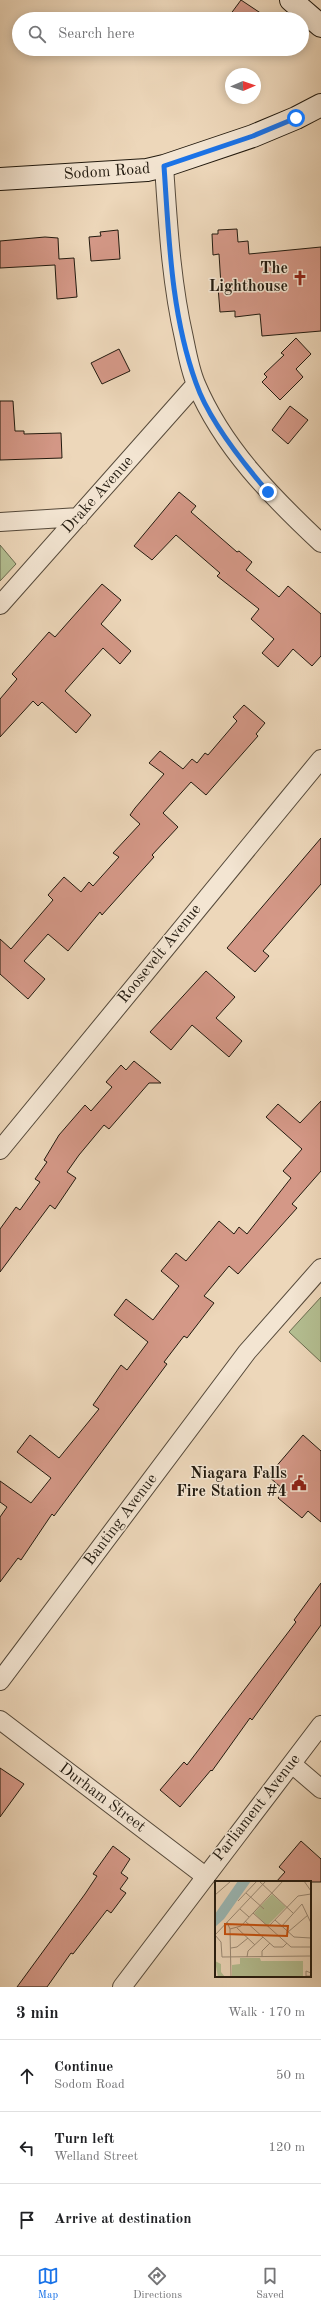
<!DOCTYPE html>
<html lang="en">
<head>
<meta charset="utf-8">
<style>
  :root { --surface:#fff; --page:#f6f6f6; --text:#202124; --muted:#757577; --line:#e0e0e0; --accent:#1a73e8 }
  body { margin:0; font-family:"Old Standard TT",serif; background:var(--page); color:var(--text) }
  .compass { position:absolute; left:225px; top:68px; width:36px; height:36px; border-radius:50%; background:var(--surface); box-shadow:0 2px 10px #0003; rotate:88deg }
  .stop { position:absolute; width:12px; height:12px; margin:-9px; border:3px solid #1a73e8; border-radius:50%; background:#fff }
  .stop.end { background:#1a73e8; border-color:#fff; box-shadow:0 1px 4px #0008 }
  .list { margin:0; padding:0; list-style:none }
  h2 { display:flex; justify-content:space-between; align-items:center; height:52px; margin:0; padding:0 16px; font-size:17px }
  h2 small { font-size:13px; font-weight:400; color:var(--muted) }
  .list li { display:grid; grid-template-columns:26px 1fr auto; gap:12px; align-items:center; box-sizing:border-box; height:72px; padding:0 16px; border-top:1px solid var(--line) }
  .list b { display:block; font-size:15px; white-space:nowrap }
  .list p { margin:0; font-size:13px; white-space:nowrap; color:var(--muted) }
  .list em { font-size:13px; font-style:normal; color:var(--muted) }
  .icon { flex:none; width:22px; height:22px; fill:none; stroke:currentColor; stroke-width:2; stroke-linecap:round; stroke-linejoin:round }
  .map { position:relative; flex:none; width:321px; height:1987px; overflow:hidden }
  .search { position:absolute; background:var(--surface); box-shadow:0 2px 10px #0003; left:12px; right:12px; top:12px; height:44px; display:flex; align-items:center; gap:10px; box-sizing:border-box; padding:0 14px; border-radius:22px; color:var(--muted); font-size:15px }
  .sheet { height:268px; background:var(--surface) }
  nav { display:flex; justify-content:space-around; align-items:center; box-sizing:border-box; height:56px; border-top:1px solid var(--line); background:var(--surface); font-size:11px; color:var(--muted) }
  nav a { display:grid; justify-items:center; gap:2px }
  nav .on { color:var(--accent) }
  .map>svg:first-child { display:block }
  .park { fill:#b4bf92; stroke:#6b6c50 }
  .building { fill:#d49887; stroke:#221a0f }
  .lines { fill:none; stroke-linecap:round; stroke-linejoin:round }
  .minor-casing { stroke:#55493a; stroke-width:20 }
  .secondary-casing { stroke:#221a0f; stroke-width:24 }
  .minor { stroke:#f3e5d2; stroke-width:18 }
  .secondary { stroke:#f3e5d2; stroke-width:22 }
  .route { stroke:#1a73e8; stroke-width:5 }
  .labels { text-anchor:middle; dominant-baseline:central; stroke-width:3; stroke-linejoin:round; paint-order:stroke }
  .street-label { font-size:16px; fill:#221a0f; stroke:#f3e5d2 }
  .poi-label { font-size:16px; font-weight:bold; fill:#221a0f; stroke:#f3e5d2; text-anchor:end }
  .inset-road { fill:none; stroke:#9c8b76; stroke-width:1 }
  .view { fill:#ca500c; fill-opacity:0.15; stroke:#ca500c; stroke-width:2 }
  .inset-edge { fill:none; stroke:#221a0f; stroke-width:2 }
</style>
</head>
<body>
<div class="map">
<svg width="321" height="1987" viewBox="0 0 321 1987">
  <rect width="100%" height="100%" fill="#edd7ba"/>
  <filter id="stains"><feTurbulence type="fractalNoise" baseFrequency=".005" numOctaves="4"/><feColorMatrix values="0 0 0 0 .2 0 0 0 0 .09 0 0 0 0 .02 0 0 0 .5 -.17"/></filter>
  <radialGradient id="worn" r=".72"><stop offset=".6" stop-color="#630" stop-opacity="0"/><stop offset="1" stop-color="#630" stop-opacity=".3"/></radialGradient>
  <path class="park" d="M0 545 16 564 0 581Z
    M321 1297V1362L289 1332Z"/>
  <path class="building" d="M241 0 262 14 259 19H227Z
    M237 229 238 242 248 241 249 254 321 247V331L262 336 260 314 235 317V311L220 312 218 287 221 285 219 254 213 255 212 234H218V230Z
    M118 230 120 259 91 261 89 237 101 236 100 232Z
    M45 237 58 238 59 259 74 258 77 297 57 299 55 265 0 268V241Z
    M296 338 311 354 296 369 303 377 280 400 262 382 267 377 264 374 284 355 281 353Z
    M119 349 130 371 102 384 91 363Z
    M0 401H13L15 431H24V434L61 433 62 458 0 460Z
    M290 406 308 420 288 444 272 430Z
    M179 492 196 506 191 512 237 552 239 551 252 562 246 570 279 597 288 586 321 614V656L312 666 293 649 278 667 262 653 274 639 251 619 259 609 217 576 220 573 176 535 152 560 134 546Z
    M102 584 121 600 101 624 131 651 120 664 103 648 65 691 91 715 76 733 42 702 38 706 33 701 0 737V699L17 679 12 674 49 632 55 637Z
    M244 705 265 723 256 734 258 736 206 795 191 782 163 813 178 827 152 855 154 857 102 915 100 912 68 951 48 934 24 961 45 979 28 999 0 974V939L11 949 53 900 48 895 64 877 81 892 89 882 93 886 119 857 113 853 140 824 130 815 135 808 164 774 149 763 160 751 183 769 192 759 197 763 205 753 208 755 237 721 233 717Z
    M321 838V884L263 951 269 956 255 972 227 948Z
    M206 971 235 997 216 1018 242 1041 229 1057 192 1025 171 1050 150 1032Z
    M134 1061 161 1083H149L109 1129 104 1125 79 1155 67 1172 76 1178 55 1209 50 1205 0 1272V1229L16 1207 20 1210 40 1182 35 1179 47 1162 44 1160 59 1135 85 1105 91 1111 112 1087 106 1082 121 1065 126 1070Z
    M321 1101V1171L292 1204 297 1208 238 1274 229 1266 204 1296 214 1303 187 1338 184 1336 164 1362 167 1364 54 1516 52 1514 21 1560 18 1558 0 1582V1517L7 1507 0 1502V1481L31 1503 51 1478 17 1452 30 1435 59 1458 99 1409 93 1405 121 1365 127 1370 148 1342 114 1315 126 1299 153 1320 179 1286 161 1271 176 1253 186 1261 219 1221 234 1234 239 1227 247 1234 291 1178 283 1171 302 1149 266 1117 278 1104 300 1123Z
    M303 1435 321 1451V1522L308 1511 302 1518 278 1498 284 1490 268 1476Z
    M321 1583V1625L252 1720 250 1718 212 1771 211 1770 180 1807 160 1790 184 1762 187 1765 296 1622 294 1620Z
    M0 1768 24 1784 0 1817Z
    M301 1841 321 1859V1882H276L285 1872 279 1867Z
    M113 1846 130 1859 121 1873 128 1878 120 1889 126 1893 111 1913 107 1910 73 1954 71 1953 47 1987H17L85 1894 97 1876 93 1874Z"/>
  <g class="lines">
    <g class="minor-casing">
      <path id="minor" d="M164 166C168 224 171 281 184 338 187 353 190 370 196 384 223 448 272 497 321 543
        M0 522 79 517
        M0 605 196 384
        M0 1150 321 759
        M0 1681 247 1352 321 1268
        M0 1720 205 1876
        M292 1764 321 1789
        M122 1987 321 1725"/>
    </g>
    <g class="secondary-casing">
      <path id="secondary" d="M291 0 321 26
        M0 179 147 170 164 166 253 136 296 118 321 105"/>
    </g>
    <use href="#minor" class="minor"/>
    <use href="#secondary" class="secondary"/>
  </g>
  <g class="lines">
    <path class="route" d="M268 492C243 463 208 418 196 383 171 314 169 239 164 166L253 136 296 118"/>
  </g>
  <defs>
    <g id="church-bare" transform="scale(1.2)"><path d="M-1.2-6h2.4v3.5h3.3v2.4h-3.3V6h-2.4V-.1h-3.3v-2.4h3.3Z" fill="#8f2418" stroke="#f3e5d2" stroke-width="2.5" paint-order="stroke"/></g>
    <g id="civic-bare" transform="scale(1.2)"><path d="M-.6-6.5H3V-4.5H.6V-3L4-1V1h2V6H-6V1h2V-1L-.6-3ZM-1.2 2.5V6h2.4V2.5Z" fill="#8f2418" stroke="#f3e5d2" stroke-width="2.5" paint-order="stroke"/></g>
  </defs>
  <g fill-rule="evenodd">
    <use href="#church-bare" x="300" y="278"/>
    <use href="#civic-bare" x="299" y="1483"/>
  </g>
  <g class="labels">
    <g class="street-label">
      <text transform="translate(107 172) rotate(-4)">Sodom Road</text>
      <text transform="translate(98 495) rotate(-48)">Drake Avenue</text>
      <text transform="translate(160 954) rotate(-51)">Roosevelt Avenue</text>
      <text transform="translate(121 1520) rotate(-53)">Banting Avenue</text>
      <text transform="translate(102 1798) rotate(37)">Durham Street</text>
      <text transform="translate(257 1808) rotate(-52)">Parliament Avenue</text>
    </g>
    <g class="poi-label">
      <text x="288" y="269">The<tspan x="288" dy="18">Lighthouse</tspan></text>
      <text x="287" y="1474">Niagara Falls<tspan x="287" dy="18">Fire Station #4</tspan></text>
    </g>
  </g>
  <g transform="translate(215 1881)">
    <rect width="96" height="96" fill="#edd7ba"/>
    <path d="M0 80 6 83V91L10 96H3Z" fill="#b4bf92"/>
    <path d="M57 13 71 26 52 45 39 32ZM25 77H45L46 80H88V96H17V84L25 83Z" fill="#b4bf92"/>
    <path d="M23 0H36L9 38 0 46V33Z" fill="#9ab8b6"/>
    <path class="inset-road" d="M44 0 78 32M89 0 96 10M31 12 49 28M0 14 16 0M23 20 42 0M25 28 34 36M38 32 76 66H96M60 39 79 56 96 57M30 40 59 66H68L72 62M12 41 15 48 16 96M53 46 83 15 96 13M66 46 87 23 96 42M22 47 40 64M15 48 26 45 68 0M73 51 93 34M0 54 6 61 7 76 96 75M0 54 51 0M16 67 22 66 33 57M47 75V70L55 62M32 76 33 70 48 56M96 92 91 90V95H96"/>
    <path class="view" d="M10 43 73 45 72 55 10 53Z"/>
    <rect width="96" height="96" class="inset-edge"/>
  </g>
  <rect width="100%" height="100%" filter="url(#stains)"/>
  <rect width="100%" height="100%" fill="url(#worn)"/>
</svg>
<svg class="compass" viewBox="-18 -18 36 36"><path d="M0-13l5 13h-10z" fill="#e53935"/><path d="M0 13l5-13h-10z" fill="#757577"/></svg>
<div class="stop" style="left:296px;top:118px"></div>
<div class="stop end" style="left:268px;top:492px"></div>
<div class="search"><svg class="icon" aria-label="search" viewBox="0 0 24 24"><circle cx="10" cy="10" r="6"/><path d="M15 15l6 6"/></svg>Search here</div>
</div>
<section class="sheet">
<h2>3 min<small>Walk · 170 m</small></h2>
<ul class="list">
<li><svg class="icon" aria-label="ahead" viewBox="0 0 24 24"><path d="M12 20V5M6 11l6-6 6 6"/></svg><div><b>Continue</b><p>Sodom Road</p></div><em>50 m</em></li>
<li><svg class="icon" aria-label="left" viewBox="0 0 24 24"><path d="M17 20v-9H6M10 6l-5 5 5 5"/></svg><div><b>Turn left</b><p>Welland Street</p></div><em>120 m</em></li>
<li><svg class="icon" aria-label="arrive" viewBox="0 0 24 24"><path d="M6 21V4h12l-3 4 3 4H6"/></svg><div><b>Arrive at destination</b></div></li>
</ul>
</section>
<nav>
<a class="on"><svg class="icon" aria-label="map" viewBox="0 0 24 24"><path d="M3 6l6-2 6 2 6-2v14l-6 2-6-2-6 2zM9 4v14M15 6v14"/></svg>Map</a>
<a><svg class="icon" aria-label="directions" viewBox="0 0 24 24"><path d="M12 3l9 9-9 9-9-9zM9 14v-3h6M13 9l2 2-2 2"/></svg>Directions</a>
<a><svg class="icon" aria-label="saved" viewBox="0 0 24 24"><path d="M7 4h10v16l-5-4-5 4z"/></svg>Saved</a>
</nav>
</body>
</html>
